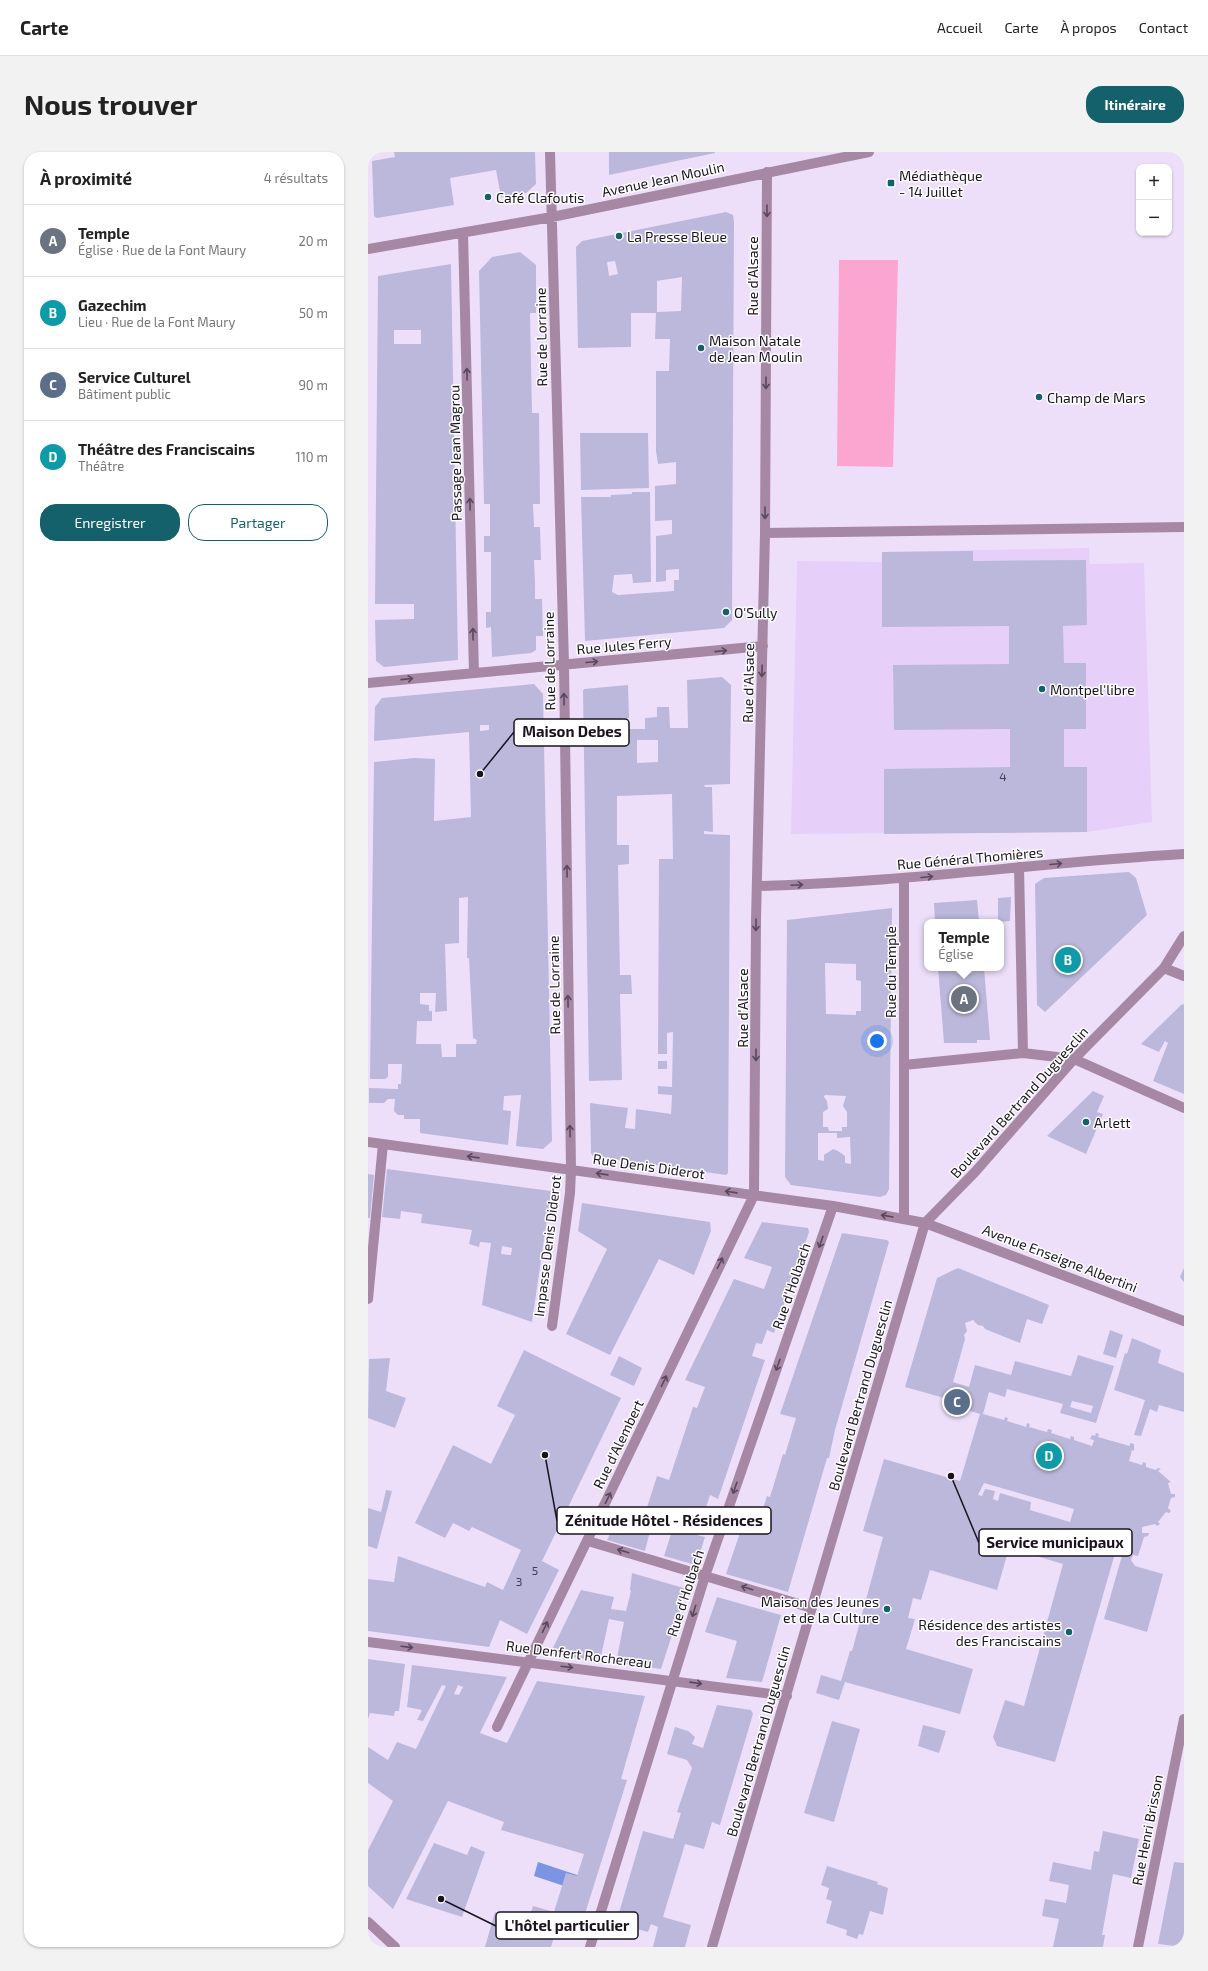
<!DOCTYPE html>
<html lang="fr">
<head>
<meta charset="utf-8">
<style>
  :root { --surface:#fff; --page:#f2f2f2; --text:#222; --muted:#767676; --line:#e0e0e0; --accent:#14616c }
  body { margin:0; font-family:"Exo 2",sans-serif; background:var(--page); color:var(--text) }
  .controls { position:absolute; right:12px; top:12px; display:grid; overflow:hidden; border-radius:8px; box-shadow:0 1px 3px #0004 }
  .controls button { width:36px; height:36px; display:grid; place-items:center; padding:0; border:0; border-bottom:1px solid var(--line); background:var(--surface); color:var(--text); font:20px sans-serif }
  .you { position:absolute; left:509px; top:889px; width:14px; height:14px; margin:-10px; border:3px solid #fff; border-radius:50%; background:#1a73e8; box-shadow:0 0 0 6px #1a73e833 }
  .badge { display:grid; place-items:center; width:26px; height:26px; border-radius:50%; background:var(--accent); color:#fff; font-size:13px; font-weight:700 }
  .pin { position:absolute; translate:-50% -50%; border:2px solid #fff; box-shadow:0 1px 4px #0006 }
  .popup { position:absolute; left:556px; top:767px; width:80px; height:52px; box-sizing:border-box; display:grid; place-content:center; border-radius:8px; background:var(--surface); filter:drop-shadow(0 1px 3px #0005); font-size:13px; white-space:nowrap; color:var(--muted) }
  .popup b { font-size:15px; color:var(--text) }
  .popup::after { content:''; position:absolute; left:50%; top:100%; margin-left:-8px; border:8px solid transparent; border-top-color:var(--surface) }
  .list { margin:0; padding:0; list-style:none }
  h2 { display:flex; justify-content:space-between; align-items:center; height:52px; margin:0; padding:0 16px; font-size:17px }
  h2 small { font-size:13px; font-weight:400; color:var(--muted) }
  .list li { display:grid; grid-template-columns:26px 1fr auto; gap:12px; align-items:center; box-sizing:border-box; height:72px; padding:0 16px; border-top:1px solid var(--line) }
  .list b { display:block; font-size:15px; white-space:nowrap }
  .list p { margin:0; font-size:13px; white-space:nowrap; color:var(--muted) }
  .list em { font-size:13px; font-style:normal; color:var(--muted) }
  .actions { display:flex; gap:8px; padding:12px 16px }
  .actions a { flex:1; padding:9px 0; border:1px solid var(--accent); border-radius:16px; text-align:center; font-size:14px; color:var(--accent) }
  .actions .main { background:var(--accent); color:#fff }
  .map { position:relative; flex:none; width:816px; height:1795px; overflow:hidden; border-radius:16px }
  header { display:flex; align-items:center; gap:24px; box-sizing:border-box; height:56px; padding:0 20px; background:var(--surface); border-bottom:1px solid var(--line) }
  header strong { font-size:19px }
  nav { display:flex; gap:22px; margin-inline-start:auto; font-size:14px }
  .intro { display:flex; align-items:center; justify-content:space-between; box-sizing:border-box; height:96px; padding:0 24px }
  h1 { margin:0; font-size:28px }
  .button { padding:10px 18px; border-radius:16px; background:var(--accent); color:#fff; font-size:14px; font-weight:700 }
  main { display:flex; gap:24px; padding:0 24px }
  aside { flex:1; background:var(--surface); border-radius:16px; box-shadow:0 1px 3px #0004 }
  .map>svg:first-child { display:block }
  .built { fill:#e6d0f9 }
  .green { fill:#fba6d0 }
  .water { fill:#7b95e4 }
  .building { fill:#bcb8dc; fill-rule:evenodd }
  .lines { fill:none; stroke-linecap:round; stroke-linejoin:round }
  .minor { stroke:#a688a4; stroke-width:10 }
  .oneway { stroke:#59485b }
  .poi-dot { fill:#14616c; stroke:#fff; stroke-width:1.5 }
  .labels { text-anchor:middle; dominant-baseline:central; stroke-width:3; stroke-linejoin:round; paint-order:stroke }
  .number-label { font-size:12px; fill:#423c4e }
  .poi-label { font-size:14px; fill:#1a131f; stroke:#fff; text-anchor:start }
  .street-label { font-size:14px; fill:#1a131f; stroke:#fff }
  .leader { fill:none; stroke:#1a131f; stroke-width:1.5 }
  .callout-dot { fill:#1a131f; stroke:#fff; stroke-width:1.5 }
  .callout { fill:#fff; stroke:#1a131f; stroke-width:1.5 }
  .callout-label { font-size:15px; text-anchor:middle; font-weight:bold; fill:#1a131f }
</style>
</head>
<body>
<header>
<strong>Carte</strong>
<nav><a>Accueil</a><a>Carte</a><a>À propos</a><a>Contact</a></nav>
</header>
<div class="intro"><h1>Nous trouver</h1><a class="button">Itinéraire</a></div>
<main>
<aside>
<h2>À proximité<small>4 résultats</small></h2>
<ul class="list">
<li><span class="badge" style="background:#6b7280">A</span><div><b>Temple</b><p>Église · Rue de la Font Maury</p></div><em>20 m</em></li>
<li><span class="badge" style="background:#0f9aa8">B</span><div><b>Gazechim</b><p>Lieu · Rue de la Font Maury</p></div><em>50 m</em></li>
<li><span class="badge" style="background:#5c6f8a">C</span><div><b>Service Culturel</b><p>Bâtiment public</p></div><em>90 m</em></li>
<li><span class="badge" style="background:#0f9aa8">D</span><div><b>Théâtre des Franciscains</b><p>Théâtre</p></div><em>110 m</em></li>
</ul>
<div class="actions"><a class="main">Enregistrer</a><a>Partager</a></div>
</aside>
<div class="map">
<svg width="816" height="1795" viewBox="0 0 816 1795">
  <rect width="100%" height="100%" fill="#eddffa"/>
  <path class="built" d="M721 396 722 412 776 411 784 670 719 680 423 682 429 409 513 410 514 400Z"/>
  <path class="green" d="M471 108H530L525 315 469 314Z"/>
  <path class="water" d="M170 1710 215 1725 211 1739 166 1724Z"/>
  <path class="building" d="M26 0H167L168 32 158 41 133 45 128 18 82 26 86 53 9 66 6 64 4 9 27 5Z
    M241 0H347V1L241 23Z
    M358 60 365 63 366 70 364 468 356 476 217 489 213 345H243V343L264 342V340H282L283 430 265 431 264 422 246 423 244 440 250 443 306 439V428H311V417L298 418V429L288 430V384L304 382V368L287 369V334L308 332V310L290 312 288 299V219H301L302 187H287L288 161H263V195L210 196 208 95 214 89ZM247 109 250 122 241 124 239 110ZM314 125 313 159 289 160V129Z
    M152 100 168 113V161H162L164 261H171L172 352H165L166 375H172L173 408H166L167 431V447H174L175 484H168V498L163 501 124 505 123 475 118 476V460H123V400H116V384H122V352H116L111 119 124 105Z
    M83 112 90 508 16 515 8 509 7 468 46 467V452H7L10 124ZM26 178H53V192H26Z
    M212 281H280L281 336 213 338Z
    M605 399V409L718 408 719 473 695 474 696 511H718V577H696V615H719V680L516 682V617L642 615V577L526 578 525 513 641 512V474L514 475V400Z
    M354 525 363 533 362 632 336 633 337 635H344L345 680 336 679V682L362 683 360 1021 358 1023 225 1004 223 1001 222 951 260 956 257 976 267 977 268 957 303 962 304 943 290 942V934L304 935 305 880 299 881V902H290L291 707H305L304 642 249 644V693H261V712L250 713 252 823H263L264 842H252L254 928 221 929 215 539 216 537 260 533 261 566H254L255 570H250V577H277V566L289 565V555H301L302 576H320L319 528ZM269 588H290V610L269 611Z
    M166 532 175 542 184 989 175 997 148 994 153 943 136 944 135 958 143 959 140 993 52 981V967H36V963H30L26 959 27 947H20L16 951H1V936L30 937V932H33L34 912H20V925L17 927H2L6 610 46 606 67 607 66 669 103 665 101 580 6 589 7 555 14 546ZM112 573H121V578L112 579ZM100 745 99 806H101L105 886 109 888 108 892H88V905H74L73 892H48L49 869H64V859H61V853L52 852V841H68L67 860 79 859 77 792 91 791V746Z
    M761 720 768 726 779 763 677 860 669 853 667 732 676 726Z
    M643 745 642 769 630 770V746Z
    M609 748 611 770H567L566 751Z
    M524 756 521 1037 518 1043 512 1045 423 1033 417 1025 419 768ZM457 811 488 812V828L493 829V859H488V863L458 862ZM457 943 478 944 475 954 479 960V975H474V979H461L460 975H455V960L460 957 459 949 456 945ZM450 981H469V986L482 985 483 1012 477 1011V1004L470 999 465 997 456 1003V1009L450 1008Z
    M570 816H616L622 888H609V891H576Z
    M816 852V942L785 929 800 891 797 889 791 900 773 892 813 853Z
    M290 909H299V917H290Z
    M725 939 736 944 729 960 735 962 718 1002 679 984Z
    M19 1017 183 1039 164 1170 114 1153 123 1091 112 1090 111 1095 101 1092 104 1078 53 1071 54 1062 33 1059 32 1067 14 1065ZM134 1094 144 1096 143 1103 133 1102Z
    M0 1022 6 1023 2 1066H0Z
    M214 1051 342 1070 343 1079 326 1123 291 1107 242 1203 198 1182 239 1097 210 1079Z
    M394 1070 440 1076 441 1080 406 1181 399 1178 394 1192 388 1191 384 1204 397 1208 350 1347 342 1343 329 1383 337 1385 328 1413 296 1404 304 1379 292 1376V1378L283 1375 277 1399 239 1388 252 1361 275 1368 289 1324 301 1328 325 1255 329 1256 337 1235 317 1228 366 1127 396 1137 404 1115 376 1106Z
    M474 1081 519 1088 521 1090 467 1278 461 1306H459L420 1440 358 1422 378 1363 392 1366 399 1344 402 1345 415 1302 417 1303 428 1266 412 1262Z
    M590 1116 681 1153 674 1172 659 1167 652 1191 617 1177 615 1174 610 1173 605 1168 597 1171 599 1179 596 1183 597 1187 585 1230 601 1235 607 1213 643 1223 647 1209 703 1224 710 1203 746 1214 728 1271 692 1261 695 1252 639 1237 637 1245 621 1240 615 1262 636 1268 637 1265 640 1266 639 1269 658 1275 659 1271 662 1272 661 1275 679 1280 680 1277 684 1278 683 1281 702 1287 703 1284 706 1285V1288L724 1294 726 1288 722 1287 724 1283 727 1284 728 1281 731 1282 730 1285 762 1294V1291L766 1292V1299L764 1298 761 1309 774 1313 775 1310 778 1311V1315L788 1318 790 1316 793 1317 790 1319 803 1330 800 1331 803 1342H807V1345L803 1346 800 1356 803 1359 801 1361 798 1360 790 1370 792 1372 789 1374 787 1372 774 1375V1381H781L780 1384 776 1385 770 1404 765 1403 763 1408 767 1414 795 1422 779 1480 736 1467 755 1400 748 1398 687 1610 629 1594 625 1585 637 1548 656 1554 695 1412 641 1396 629 1438 562 1418 553 1448 545 1446 540 1466 547 1467 538 1497 605 1517 592 1562 477 1530 471 1548 448 1541 453 1523 473 1529 482 1499H484L515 1385 495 1379 516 1307 592 1329 612 1262 593 1256 594 1251 537 1235 569 1126ZM704 1249 725 1254 723 1261 702 1255ZM616 1331 706 1357 702 1370 662 1358 663 1350 632 1341 630 1349 625 1347 627 1339 617 1337 614 1344 610 1343Z
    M816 1116V1130L812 1125Z
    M742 1178 755 1183 748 1206 735 1202Z
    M764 1186 793 1198 790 1211 816 1221V1260L791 1253 789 1260 782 1257 773 1284 766 1283 777 1248 746 1238 757 1201 759 1202Z
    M156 1198 253 1246 174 1409 191 1418 159 1482 132 1468 121 1495 0 1479V1427L26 1430 30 1404 117 1435 119 1430 135 1438 153 1398 104 1375 101 1379 85 1371 77 1386 47 1371 85 1293 123 1312 147 1263 129 1254Z
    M251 1204 274 1216 266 1234 242 1223Z
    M22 1206 18 1239 38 1246 27 1276 0 1266 1 1207Z
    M18 1338 24 1339 9 1397 0 1394V1356L13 1360Z
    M264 1421 319 1437 293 1517 248 1511 256 1470 241 1467 232 1509 182 1502 213 1438 246 1445 243 1457 258 1459 263 1439 262 1438Z
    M349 1445 413 1463 394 1530 358 1526 369 1489 337 1480Z
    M0 1507 37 1512 31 1559H27L26 1564 2 1561 0 1567Z
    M44 1513 139 1525 112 1581 139 1591 169 1529 277 1544 253 1627 259 1628 210 1784 188 1778 183 1795H117L127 1760 160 1769 165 1754 186 1760 198 1721 209 1724 216 1702 133 1678 136 1670 80 1649 25 1757 0 1734V1698L25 1649 0 1631V1595L20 1608 29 1590 48 1597 78 1534 74 1533 55 1569 49 1568 54 1558 39 1555ZM90 1533 95 1535 91 1543 86 1542Z
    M349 1553 383 1558 385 1562 352 1673 344 1670 336 1697 317 1692 295 1765 323 1773 317 1795H285L290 1775 283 1772 280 1780 248 1771 275 1679 305 1687 313 1661 309 1660 324 1616 319 1608 299 1602 307 1575 320 1579 327 1585 324 1592 335 1596Z
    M464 1569 492 1577 466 1670 436 1661Z
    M555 1573 578 1579 571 1601 550 1594Z
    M735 1679 771 1687 763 1726 745 1722 734 1783H737L735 1795H685L691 1767 674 1764 677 1747 698 1751 701 1733 681 1729 685 1710 723 1718 726 1699 731 1700Z
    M66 1691 99 1703 103 1694 117 1700 94 1765 38 1747Z
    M806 1710 816 1711V1795L790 1792Z
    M459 1714 510 1730 509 1732 520 1736 515 1763 502 1759 495 1783 491 1782 489 1787 478 1783 479 1778 458 1771 464 1749 458 1747 461 1736 453 1733Z"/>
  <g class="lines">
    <path class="minor" d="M182 0 196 512 203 1018 202 1041 184 1174
      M95 81 106 521
      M0 97 184 65 501 0
      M397 381 816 375
      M0 531 395 494
      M651 715 655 901
      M390 734C532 731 674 710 816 702
      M796 816 816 824
      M536 913 655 901 706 907 816 956
      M0 990 465 1054 557 1071 816 1169
      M536 1067V726
      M0 1147 15 992
      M220 1389 444 1456
      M0 1490 419 1544
      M129 1575 386 1043 388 768 397 381 399 20
      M0 1770 27 1795
      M222 1795 337 1424 465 1054
      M344 1795 557 1071 607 1020 706 907 796 816 816 784
      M770 1795 816 1567"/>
  </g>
  <defs><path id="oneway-shaft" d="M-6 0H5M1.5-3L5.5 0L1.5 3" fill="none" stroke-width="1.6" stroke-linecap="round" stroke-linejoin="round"/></defs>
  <g class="oneway">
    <use href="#oneway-shaft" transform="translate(399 59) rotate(90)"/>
    <use href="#oneway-shaft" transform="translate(99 222) rotate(-91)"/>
    <use href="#oneway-shaft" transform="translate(398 231) rotate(90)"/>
    <use href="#oneway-shaft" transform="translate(102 352) rotate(-91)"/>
    <use href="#oneway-shaft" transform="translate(397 361) rotate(90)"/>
    <use href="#oneway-shaft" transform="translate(105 482) rotate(-91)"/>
    <use href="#oneway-shaft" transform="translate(353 499) rotate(-6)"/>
    <use href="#oneway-shaft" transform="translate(224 510) rotate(-5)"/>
    <use href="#oneway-shaft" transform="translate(394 519) rotate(91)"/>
    <use href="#oneway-shaft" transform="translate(39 527) rotate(-6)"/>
    <use href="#oneway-shaft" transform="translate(196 547) rotate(-91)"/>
    <use href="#oneway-shaft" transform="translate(688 712) rotate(-5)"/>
    <use href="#oneway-shaft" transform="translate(199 719) rotate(-91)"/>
    <use href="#oneway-shaft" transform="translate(559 725) rotate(-5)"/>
    <use href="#oneway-shaft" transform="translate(429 733) rotate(-3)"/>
    <use href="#oneway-shaft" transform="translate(388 773) rotate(91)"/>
    <use href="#oneway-shaft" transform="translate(200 849) rotate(-91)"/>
    <use href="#oneway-shaft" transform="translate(388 903) rotate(90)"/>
    <use href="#oneway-shaft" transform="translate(202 979) rotate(-91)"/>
    <use href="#oneway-shaft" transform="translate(105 1005) rotate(-172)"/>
    <use href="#oneway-shaft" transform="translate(234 1022) rotate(-172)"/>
    <use href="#oneway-shaft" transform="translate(363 1040) rotate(-172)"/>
    <use href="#oneway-shaft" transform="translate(519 1064) rotate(-170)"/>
    <use href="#oneway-shaft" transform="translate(453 1090) rotate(109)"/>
    <use href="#oneway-shaft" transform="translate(352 1111) rotate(-64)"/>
    <use href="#oneway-shaft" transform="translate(410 1213) rotate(109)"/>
    <use href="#oneway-shaft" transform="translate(296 1229) rotate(-64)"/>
    <use href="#oneway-shaft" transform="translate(367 1336) rotate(109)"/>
    <use href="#oneway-shaft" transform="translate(240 1346) rotate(-64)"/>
    <use href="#oneway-shaft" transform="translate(255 1399) rotate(-163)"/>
    <use href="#oneway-shaft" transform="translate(379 1436) rotate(-163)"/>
    <use href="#oneway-shaft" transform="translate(326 1459) rotate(107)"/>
    <use href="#oneway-shaft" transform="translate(177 1475) rotate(-64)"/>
    <use href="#oneway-shaft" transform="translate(39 1495) rotate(7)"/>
    <use href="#oneway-shaft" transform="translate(199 1515) rotate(7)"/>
    <use href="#oneway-shaft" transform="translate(328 1531) rotate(8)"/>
  </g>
  <g class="poi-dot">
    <rect x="519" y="27" width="8" height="8" rx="2"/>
    <circle cx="120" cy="45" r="4"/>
    <circle cx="251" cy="84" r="4"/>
    <circle cx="333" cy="196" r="4"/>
    <circle cx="671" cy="245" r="4"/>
    <circle cx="358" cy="460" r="4"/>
    <circle cx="674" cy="537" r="4"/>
    <circle cx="718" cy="970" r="4"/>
    <circle cx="519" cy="1457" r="4"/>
    <circle cx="701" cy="1480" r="4"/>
  </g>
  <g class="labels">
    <g class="number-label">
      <text x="635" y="624">4</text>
      <text x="167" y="1418">5</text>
      <text x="151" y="1429">3</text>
    </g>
    <g class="poi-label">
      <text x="531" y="23">Médiathèque<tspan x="531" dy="16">- 14 Juillet</tspan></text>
      <text x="128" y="45">Café Clafoutis</text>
      <text x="259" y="84">La Presse Bleue</text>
      <text x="341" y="188">Maison Natale<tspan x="341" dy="16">de Jean Moulin</tspan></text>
      <text x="679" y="245">Champ de Mars</text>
      <text x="366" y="460">O'Sully</text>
      <text x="682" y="537">Montpel'libre</text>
      <text x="726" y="970">Arlett</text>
      <text x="511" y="1449" text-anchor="end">Maison des Jeunes<tspan x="511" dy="16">et de la Culture</tspan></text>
      <text x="693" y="1472" text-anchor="end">Résidence des artistes<tspan x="693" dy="16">des Franciscains</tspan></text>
    </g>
    <g class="street-label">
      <text transform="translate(295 27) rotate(-12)">Avenue Jean Moulin</text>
      <text transform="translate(384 124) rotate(-90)">Rue d'Alsace</text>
      <text transform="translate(173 185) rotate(-91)">Rue de Lorraine</text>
      <text transform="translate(87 301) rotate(-91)">Passage Jean Magrou</text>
      <text transform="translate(256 493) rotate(-5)">Rue Jules Ferry</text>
      <text transform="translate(181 509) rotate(-91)">Rue de Lorraine</text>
      <text transform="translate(380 531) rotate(-89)">Rue d'Alsace</text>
      <text transform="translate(602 706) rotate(-5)">Rue Général Thomières</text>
      <text transform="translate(522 820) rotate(-90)">Rue du Temple</text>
      <text transform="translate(186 833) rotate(-91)">Rue de Lorraine</text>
      <text transform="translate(374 856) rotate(-90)">Rue d'Alsace</text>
      <text transform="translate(651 950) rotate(-48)">Boulevard Bertrand Duguesclin</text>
      <text transform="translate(281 1014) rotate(8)">Rue Denis Diderot</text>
      <text transform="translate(179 1094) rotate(-83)">Impasse Denis Diderot</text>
      <text transform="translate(692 1106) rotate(21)">Avenue Enseigne Albertini</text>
      <text transform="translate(423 1134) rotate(-71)">Rue d'Holbach</text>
      <text transform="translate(492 1243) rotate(-74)">Boulevard Bertrand Duguesclin</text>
      <text transform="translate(250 1292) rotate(-64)">Rue d'Alembert</text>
      <text transform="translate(317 1441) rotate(-72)">Rue d'Holbach</text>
      <text transform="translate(211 1502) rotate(7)">Rue Denfert Rochereau</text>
      <text transform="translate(390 1589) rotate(-74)">Boulevard Bertrand Duguesclin</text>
      <text transform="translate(779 1678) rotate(-79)">Rue Henri Brisson</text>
    </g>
  </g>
  <path class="leader" d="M112 622L146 580M177 1303L189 1369M583 1324L611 1391M73 1747L128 1774"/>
  <g class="callout-dot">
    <circle cx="112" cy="622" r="4"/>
    <circle cx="177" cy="1303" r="4"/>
    <circle cx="583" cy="1324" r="4"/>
    <circle cx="73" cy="1747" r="4"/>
  </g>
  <g class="callout">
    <rect x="146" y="567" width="115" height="27" rx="4"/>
    <rect x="189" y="1355" width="214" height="27" rx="4"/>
    <rect x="611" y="1377" width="153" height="27" rx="4"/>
    <rect x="128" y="1760" width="142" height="27" rx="4"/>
  </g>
  <g class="callout-label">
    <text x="204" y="585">Maison Debes</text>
    <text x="296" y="1374">Zénitude Hôtel - Résidences</text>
    <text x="687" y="1396">Service municipaux</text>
    <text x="199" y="1779">L'hôtel particulier</text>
  </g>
</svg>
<div class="controls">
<button>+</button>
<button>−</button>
</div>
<div class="you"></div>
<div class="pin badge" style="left:596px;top:847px;background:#6b7280">A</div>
<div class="popup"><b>Temple</b>Église</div>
<div class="pin badge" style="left:700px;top:808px;background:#0f9aa8">B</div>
<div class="pin badge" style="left:589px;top:1250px;background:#5c6f8a">C</div>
<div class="pin badge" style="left:681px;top:1304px;background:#0f9aa8">D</div>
</div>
</main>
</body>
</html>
